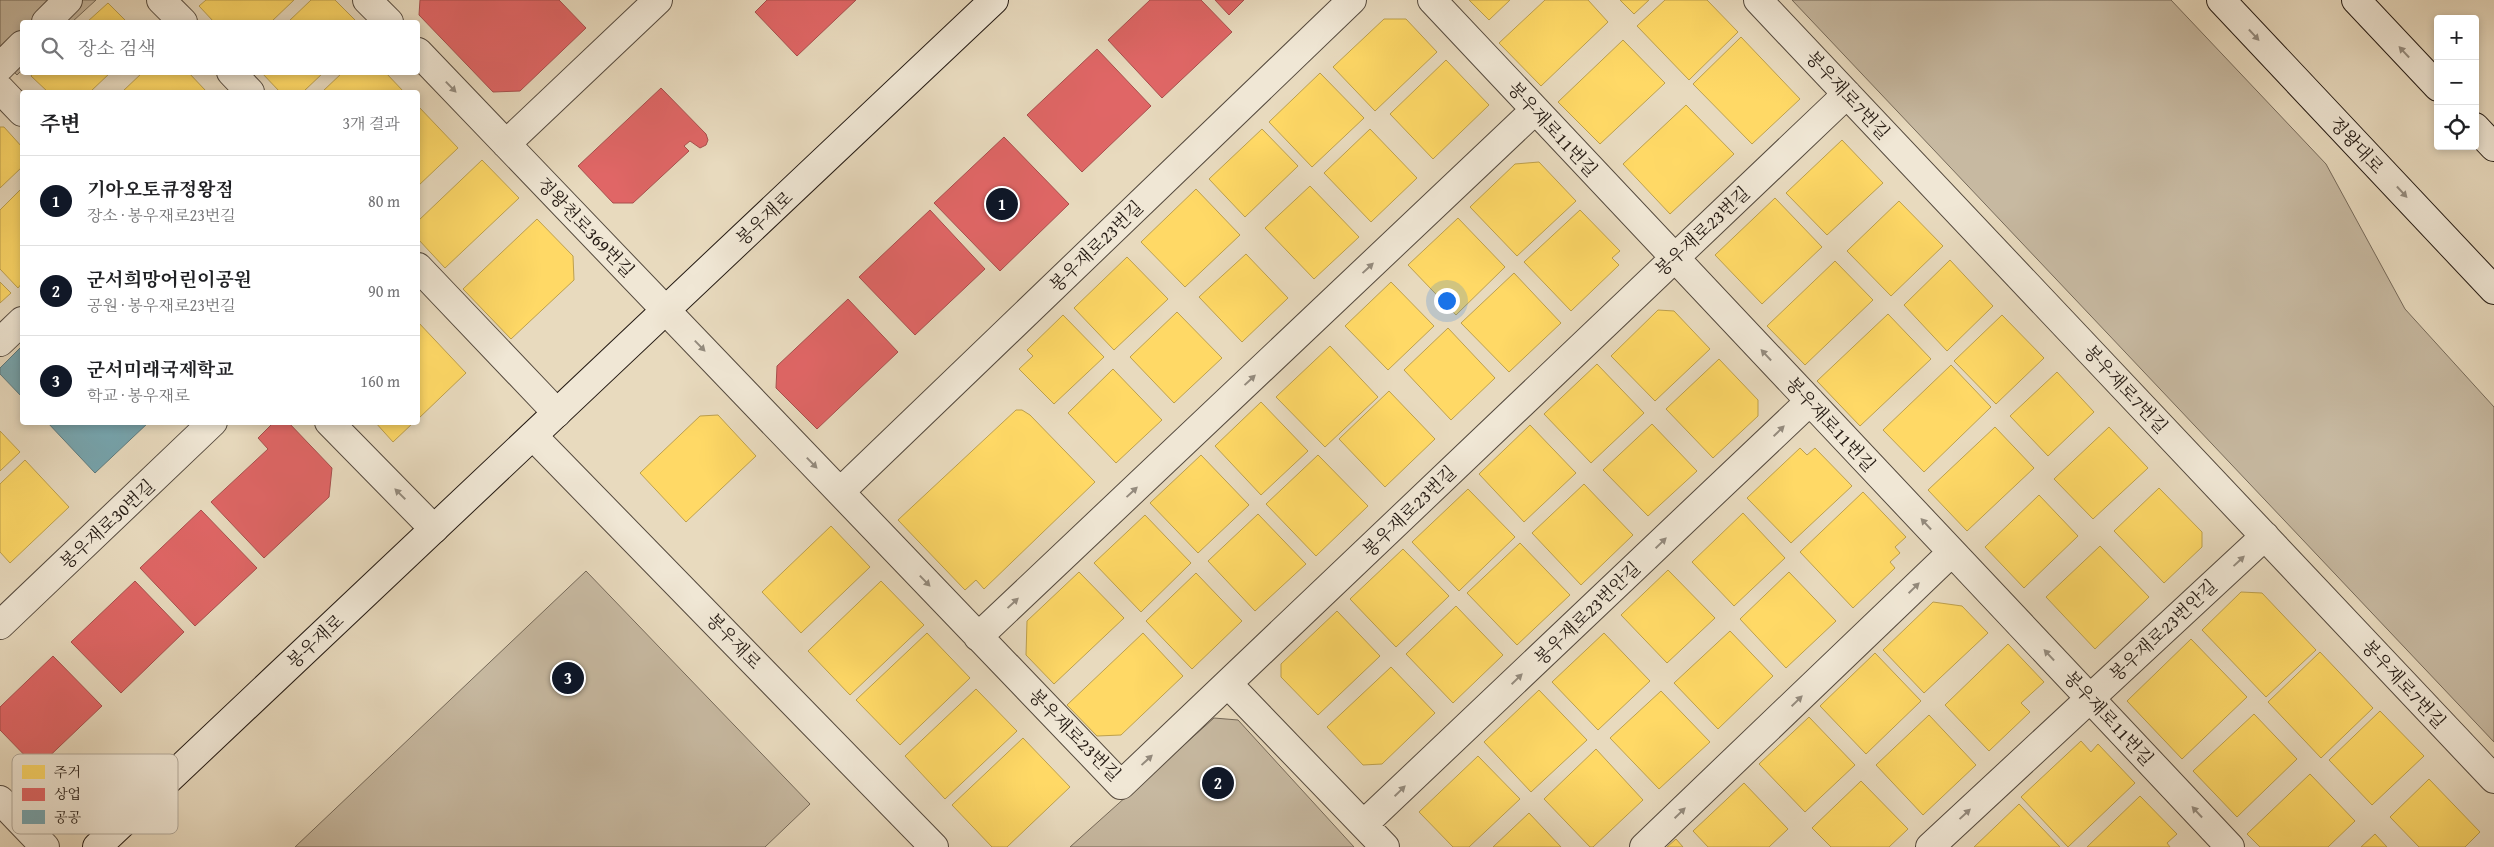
<!DOCTYPE html>
<html lang="ko">
<head>
<meta charset="utf-8">
<style>
  :root { --surface:#fff; --page:#f2f2f2; --text:#202124; --muted:#757577; --line:#e0e0e0; --accent:#111827 }
  body { margin:0; font-family:"Gentium Book Plus","Noto Serif KR",serif; background:var(--page); color:var(--text) }
  .controls { position:absolute; right:15px; top:15px; display:grid; overflow:hidden; border-radius:5px; box-shadow:0 2px 8px #0003 }
  .controls button { width:45px; height:45px; display:grid; place-items:center; padding:0; border:0; border-bottom:1px solid var(--line); background:var(--surface); color:var(--text); font:25px sans-serif }
  .you { position:absolute; left:1446px; top:300px; width:18px; height:18px; margin:-12px; border:4px solid #fff; border-radius:50%; background:#1a73e8; box-shadow:0 0 0 8px #1a73e833 }
  .badge { display:grid; place-items:center; width:32px; height:32px; border-radius:50%; background:var(--accent); color:#fff; font-size:16px; font-weight:700 }
  .pin { position:absolute; translate:-50% -50%; border:2px solid #fff; box-shadow:0 1px 5px #0006 }
  .list { margin:0; padding:0; list-style:none }
  h2 { display:flex; justify-content:space-between; align-items:center; height:65px; margin:0; padding:0 20px; font-size:21px }
  h2 small { font-size:16px; font-weight:400; color:var(--muted) }
  .list li { display:grid; grid-template-columns:32px 1fr auto; gap:15px; align-items:center; box-sizing:border-box; height:90px; padding:0 20px; border-top:1px solid var(--line) }
  .list b { display:block; font-size:19px; white-space:nowrap }
  .list p { margin:0; font-size:16px; white-space:nowrap; color:var(--muted) }
  .list em { font-size:16px; font-style:normal; color:var(--muted) }
  .icon { flex:none; width:28px; height:28px; fill:none; stroke:currentColor; stroke-width:2; stroke-linecap:round; stroke-linejoin:round }
  .map { position:relative; flex:none; width:2494px; height:847px; overflow:hidden }
  .search { position:absolute; background:var(--surface); box-shadow:0 2px 8px #0003; left:20px; top:20px; width:400px; height:55px; display:flex; align-items:center; gap:12px; box-sizing:border-box; padding:0 18px; border-radius:5px; color:var(--muted); font-size:19px }
  .panel { position:absolute; background:var(--surface); box-shadow:0 2px 8px #0003; left:20px; top:90px; width:400px; height:335px; border-radius:5px }
  .map>svg:first-child { display:block }
  .green { fill:#c7b9a1; stroke:#766a5a }
  .homes { fill:#ffd966; stroke:#bda04d }
  .shops { fill:#e06666; stroke:#a84f4d }
  .public { fill:#76a5af; stroke:#5d7b80 }
  .lines { fill:none; stroke-linecap:round; stroke-linejoin:round }
  .street-casing { stroke:#554a3e; stroke-width:30 }
  .secondary-casing { stroke:#241a13; stroke-width:30 }
  .street { stroke:#f0e7d5; stroke-width:28 }
  .secondary { stroke:#f0e7d5; stroke-width:28 }
  .oneway { fill:#948b7e }
  .labels { text-anchor:middle; dominant-baseline:central; stroke-width:5; stroke-linejoin:round; paint-order:stroke }
  .street-label { font-size:18px; fill:#241a13; stroke:#f0e7d5 }
  .key { fill:#f0e7d5; stroke:#b3aa9b; stroke-width:1 }
  .key-label { font-size:14px; fill:#241a13 }
</style>
</head>
<body>
<div class="map">
<svg width="2494" height="847" viewBox="0 0 2494 847">
  <rect width="100%" height="100%" fill="#e8dabe"/>
  <filter id="stains"><feTurbulence type="fractalNoise" baseFrequency=".004" numOctaves="4"/><feColorMatrix values="0 0 0 0 .2 0 0 0 0 .09 0 0 0 0 .02 0 0 0 .5 -.17"/></filter>
  <radialGradient id="worn" r=".72"><stop offset=".6" stop-color="#630" stop-opacity="0"/><stop offset="1" stop-color="#630" stop-opacity=".3"/></radialGradient>
  <path class="green" d="M0 0H96L72 22H22V70L17 75 0 57Z
    M1792 0H2171L2326 164 2405 309 2494 407V742Z
    M586 571 810 804 765 847H295Z
    M1214 718 1238 720 1354 847H1070Z"/>
  <path class="homes" d="M206 0H294L271 22H214L199 6Z
    M311 0H335L357 22H288Z
    M1469 0H1510L1489 20Z
    M1545 0H1588L1608 22 1541 86 1499 43Z
    M1620 0H1649L1634 14Z
    M1665 0H1707L1738 32 1689 80 1637 26Z
    M108 3 127 22H87Z
    M1384 19H1406L1437 52 1375 111 1333 67Z
    M1741 37 1800 99 1752 144 1693 84Z
    M1623 40 1665 83 1600 144 1558 102Z
    M1446 60 1489 105 1433 159 1390 114Z
    M34 72H111L90 92H48L31 76Z
    M143 72H188L206 91 122 92Z
    M261 72H324L303 92H280Z
    M343 72H385L404 92H322Z
    M1320 73 1364 118 1312 167 1269 122Z
    M1686 105 1734 154 1670 214 1623 164Z
    M418 106 458 148 418 186Z
    M0 127H4L22 147V167L0 188Z
    M1262 129 1298 166 1245 217 1209 179Z
    M1370 129 1417 178 1371 222 1324 173Z
    M1842 140 1883 183 1827 235 1786 193Z
    M482 160 519 198 445 268 418 239V221Z
    M1539 162 1576 201 1517 256 1470 207 1515 164Z
    M1310 186 1359 237 1314 279 1265 228Z
    M22 188V283L18 288 0 269V210Z
    M1196 189 1240 235 1185 287 1141 242Z
    M1775 198 1822 247 1762 304 1715 255Z
    M1899 201 1943 246 1891 296 1847 251Z
    M1580 210 1620 251 1612 258 1619 265 1571 311 1524 262Z
    M1458 218 1505 267 1456 315 1408 265Z
    M537 219 573 256 574 280 511 339 463 289Z
    M1246 254 1288 298 1242 342 1199 297Z
    M1127 257 1168 299 1114 350 1074 308Z
    M1950 260 1993 306 1947 351 1904 305Z
    M1835 261 1873 300 1805 365 1767 326Z
    M1514 273 1561 323 1509 372 1461 323Z
    M0 282 11 293 0 303Z
    M1391 282 1434 326 1388 370 1345 326Z
    M1658 310 1674 311 1710 349 1655 401 1611 356Z
    M1177 312 1222 358 1174 403 1130 357Z
    M1888 314 1931 359 1860 426 1817 381Z
    M1063 315 1104 357 1054 404 1019 369 1033 356 1027 350Z
    M2002 315 2044 358 1996 404 1954 361Z
    M418 322 466 373 418 419Z
    M1448 328 1495 378 1451 420 1404 370Z
    M1330 346 1378 397 1325 447 1276 397Z
    M1719 359 1758 400V416L1713 458 1666 409Z
    M1597 364 1644 413 1591 463 1544 414Z
    M1951 365 1991 407 1924 472 1883 430Z
    M1113 369 1162 420 1116 463 1068 413Z
    M2057 372 2094 412 2048 456 2010 416Z
    M1389 391 1435 439 1385 487 1339 439Z
    M1261 402 1308 451 1261 495 1215 446Z
    M1016 410H1022L1030 415 1095 482 984 589 976 580 965 590 898 520Z
    M718 415 756 456 686 522 640 473 700 416Z
    M375 422H414L393 442Z
    M1652 424 1697 471 1648 516 1603 470Z
    M1530 425 1576 473 1524 522 1479 474Z
    M1995 427 2034 468 1967 531 1928 490Z
    M2109 427 2148 468 2093 519 2054 479Z
    M0 431 20 452 0 471Z
    M1800 448 1807 455 1815 448 1852 486 1791 543 1747 498Z
    M1201 455 1249 505 1198 553 1150 503Z
    M1318 455 1368 506 1316 556 1266 504Z
    M25 460 69 507 10 563 0 552V484Z
    M1584 484 1633 535 1581 585 1532 533Z
    M2159 488 2202 532V547L2164 583 2114 531Z
    M1468 489 1515 537 1459 591 1412 542Z
    M1863 492 1906 537 1895 547 1900 553 1890 562 1895 568 1853 608 1800 552Z
    M2039 495 2078 536 2024 588 1985 547Z
    M1743 513 1785 558 1734 606 1692 562Z
    M1258 514 1306 564 1255 611 1208 561Z
    M1145 515 1191 563 1141 612 1094 563Z
    M831 526 870 567 801 633 762 592Z
    M1520 543 1570 595 1517 645 1467 593Z
    M2100 546 2149 597 2095 649 2046 597Z
    M1403 549 1449 596 1396 647 1350 599Z
    M1668 570 1715 618 1667 663 1621 615Z
    M1079 572 1124 618 1054 684 1026 655 1027 621Z
    M1789 572 1836 621 1786 668 1740 619Z
    M1196 573 1242 621 1192 669 1146 621Z
    M881 581 924 625 850 695 808 651Z
    M2241 592 2262 593 2316 650 2266 697 2202 630Z
    M1933 602 1962 606 1988 633 1924 693 1883 650Z
    M1456 606 1503 655 1453 703 1406 654Z
    M1337 611 1380 656 1318 715 1281 677V664Z
    M1730 631 1773 676 1718 729 1674 683Z
    M927 633 970 678 900 745 856 700Z
    M1143 633 1183 676 1121 735 1097 736 1067 705Z
    M1604 633 1650 681 1598 730 1552 682Z
    M2191 639 2247 697 2182 759 2127 701Z
    M2008 644 2044 682 2021 703 2030 712 1989 751 1945 705Z
    M2320 652 2373 708 2321 758 2268 702Z
    M1875 653 1921 701 1866 754 1820 706Z
    M1391 667 1435 713 1382 764 1363 765 1327 727Z
    M976 689 1017 731 945 799 905 756Z
    M1539 690 1587 740 1531 792 1484 742Z
    M1661 691 1710 742 1659 789 1610 738Z
    M2380 711 2424 756 2372 805 2329 760Z
    M2254 714 2297 759 2237 817 2193 771Z
    M1929 715 1976 765 1923 815 1876 765Z
    M1809 717 1855 765 1805 812 1759 764Z
    M1023 738 1070 787 1007 847H992L952 805Z
    M2081 741 2091 752 2098 744 2135 783 2068 847 2021 797Z
    M1596 749 1643 800 1593 847H1590L1544 799Z
    M1478 756 1520 799 1469 847H1453L1419 812Z
    M2310 774 2355 821 2328 847H2260L2247 834Z
    M2429 779 2480 832 2465 847H2419L2390 817Z
    M1861 781 1908 829 1889 847H1831L1812 828Z
    M1744 783 1788 829 1769 847H1708L1693 831Z
    M2140 796 2177 834 2167 843 2170 847H2087Z
    M2019 804 2060 847H1974Z
    M1529 813 1561 847H1493Z
    M2375 834 2387 847H2361Z
    M1676 839 1683 847H1667Z"/>
  <path class="shops" d="M420 0H559L586 28 520 91 493 92 419 15Z
    M767 0H856L797 56 755 12Z
    M1150 0H1201L1232 32 1162 98 1108 40Z
    M1215 0H1244L1229 15Z
    M1097 49 1151 106 1082 172 1027 115Z
    M661 88 706 134 708 140 706 145 700 148 690 141 684 146 689 151 633 203H613L578 166Z
    M1004 137 1069 204 1000 271 934 203Z
    M930 210 985 269 915 335 859 277Z
    M848 299 898 352 817 429 776 388 777 366Z
    M274 422H288L332 468 329 497 264 558 211 502 268 449 258 438Z
    M201 510 257 568 195 626 140 568Z
    M135 581 184 632 121 693 71 642Z
    M53 656 102 706 37 768 0 730V707Z"/>
  <path class="public" d="M22 346V397L0 374V368Z
    M47 422H149L95 473Z"/>
  <g class="lines">
    <g class="street-casing">
      <path id="street" d="M161 0 183 22
        M367 0 389 22
        M1432 0 2230 847
        M1758 0 2494 779
        M46 22 68 0
        M418 52 1121 785 1847 94
        M0 67 22 45
        M231 72 250 92
        M0 89 22 112
        M506 144 658 0
        M418 267 557 413
        M0 342 22 321
        M329 422 434 529
        M533 436 934 847
        M840 492 1352 0
        M0 625 213 422
        M978 637 1535 110
        M1228 684 1385 847
        M0 800 45 847
        M1364 824 1810 401
        M1644 847 1952 552
        M1930 847 2265 536"/>
    </g>
    <g class="secondary-casing">
      <path id="secondary" d="M2221 0 2494 290
        M2356 0 2438 87
        M2475 127 2494 147
        M97 847 994 0"/>
    </g>
    <use href="#street" class="street"/>
    <use href="#secondary" class="secondary"/>
  </g>
  <defs><path id="oneway-solid" d="M-6-.8H1V-3.2L6.5 0L1 3.2V.8H-6Z" transform="scale(1.25)"/></defs>
  <g class="oneway">
    <use href="#oneway-solid" transform="translate(2254 35) rotate(47)"/>
    <use href="#oneway-solid" transform="translate(2404 52) rotate(-133)"/>
    <use href="#oneway-solid" transform="translate(451 87) rotate(46)"/>
    <use href="#oneway-solid" transform="translate(2402 192) rotate(47)"/>
    <use href="#oneway-solid" transform="translate(1368 268) rotate(-43)"/>
    <use href="#oneway-solid" transform="translate(700 346) rotate(46)"/>
    <use href="#oneway-solid" transform="translate(1766 355) rotate(-133)"/>
    <use href="#oneway-solid" transform="translate(1250 380) rotate(-43)"/>
    <use href="#oneway-solid" transform="translate(1779 431) rotate(-44)"/>
    <use href="#oneway-solid" transform="translate(812 463) rotate(46)"/>
    <use href="#oneway-solid" transform="translate(1132 492) rotate(-43)"/>
    <use href="#oneway-solid" transform="translate(400 494) rotate(-135)"/>
    <use href="#oneway-solid" transform="translate(1926 524) rotate(-133)"/>
    <use href="#oneway-solid" transform="translate(1661 543) rotate(-44)"/>
    <use href="#oneway-solid" transform="translate(2239 561) rotate(-43)"/>
    <use href="#oneway-solid" transform="translate(925 581) rotate(46)"/>
    <use href="#oneway-solid" transform="translate(1914 588) rotate(-44)"/>
    <use href="#oneway-solid" transform="translate(1013 603) rotate(-43)"/>
    <use href="#oneway-solid" transform="translate(2049 655) rotate(-133)"/>
    <use href="#oneway-solid" transform="translate(1517 679) rotate(-44)"/>
    <use href="#oneway-solid" transform="translate(1797 701) rotate(-44)"/>
    <use href="#oneway-solid" transform="translate(1147 760) rotate(-43)"/>
    <use href="#oneway-solid" transform="translate(1400 791) rotate(-44)"/>
    <use href="#oneway-solid" transform="translate(2197 812) rotate(-133)"/>
    <use href="#oneway-solid" transform="translate(1680 813) rotate(-44)"/>
    <use href="#oneway-solid" transform="translate(1965 814) rotate(-43)"/>
  </g>
  <g class="labels">
    <g class="street-label">
      <text transform="translate(1848 95) rotate(47)">봉우재로7번길</text>
      <text transform="translate(1553 129) rotate(47)">봉우재로11번길</text>
      <text transform="translate(2357 145) rotate(47)">정왕대로</text>
      <text transform="translate(764 218) rotate(-43)">봉우재로</text>
      <text transform="translate(586 227) rotate(46)">정왕천로369번길</text>
      <text transform="translate(1702 231) rotate(-43)">봉우재로23번길</text>
      <text transform="translate(1096 246) rotate(-44)">봉우재로23번길</text>
      <text transform="translate(2126 389) rotate(47)">봉우재로7번길</text>
      <text transform="translate(1831 424) rotate(47)">봉우재로11번길</text>
      <text transform="translate(1409 511) rotate(-44)">봉우재로23번길</text>
      <text transform="translate(107 524) rotate(-43)">봉우재로30번길</text>
      <text transform="translate(1587 613) rotate(-44)">봉우재로23번안길</text>
      <text transform="translate(2163 630) rotate(-43)">봉우재로23번안길</text>
      <text transform="translate(315 641) rotate(-43)">봉우재로</text>
      <text transform="translate(734 641) rotate(46)">봉우재로</text>
      <text transform="translate(2404 684) rotate(47)">봉우재로7번길</text>
      <text transform="translate(2109 718) rotate(47)">봉우재로11번길</text>
      <text transform="translate(1075 735) rotate(45)">봉우재로23번길</text>
    </g>
  </g>
  <rect x="12" y="754" width="166" height="80" rx="8" class="key"/>
  <rect x="22" y="765" width="23" height="14" fill="#ffd966"/>
  <rect x="22" y="788" width="23" height="13" fill="#e06666"/>
  <rect x="22" y="810" width="23" height="14" fill="#76a5af"/>
  <g class="key-label">
    <text x="54" y="777">주거</text>
    <text x="54" y="799">상업</text>
    <text x="54" y="822">공공</text>
  </g>
  <rect width="100%" height="100%" filter="url(#stains)"/>
  <rect width="100%" height="100%" fill="url(#worn)"/>
</svg>
<div class="controls">
<button>+</button>
<button>−</button>
<button><svg class="icon" aria-label="locate" viewBox="0 0 24 24"><circle cx="12" cy="12" r="6"/><path d="M12 2v4M12 18v4M2 12h4M18 12h4"/></svg></button>
</div>
<div class="you"></div>
<div class="pin badge" style="left:1002px;top:204px">1</div>
<div class="pin badge" style="left:1218px;top:783px">2</div>
<div class="pin badge" style="left:568px;top:678px">3</div>
<div class="search"><svg class="icon" aria-label="search" viewBox="0 0 24 24"><circle cx="10" cy="10" r="6"/><path d="M15 15l6 6"/></svg>장소 검색</div>
<section class="panel">
<h2>주변<small>3개 결과</small></h2>
<ul class="list">
<li><span class="badge">1</span><div><b>기아오토큐정왕점</b><p>장소 · 봉우재로23번길</p></div><em>80 m</em></li>
<li><span class="badge">2</span><div><b>군서희망어린이공원</b><p>공원 · 봉우재로23번길</p></div><em>90 m</em></li>
<li><span class="badge">3</span><div><b>군서미래국제학교</b><p>학교 · 봉우재로</p></div><em>160 m</em></li>
</ul>
</section>
</div>
</body>
</html>
